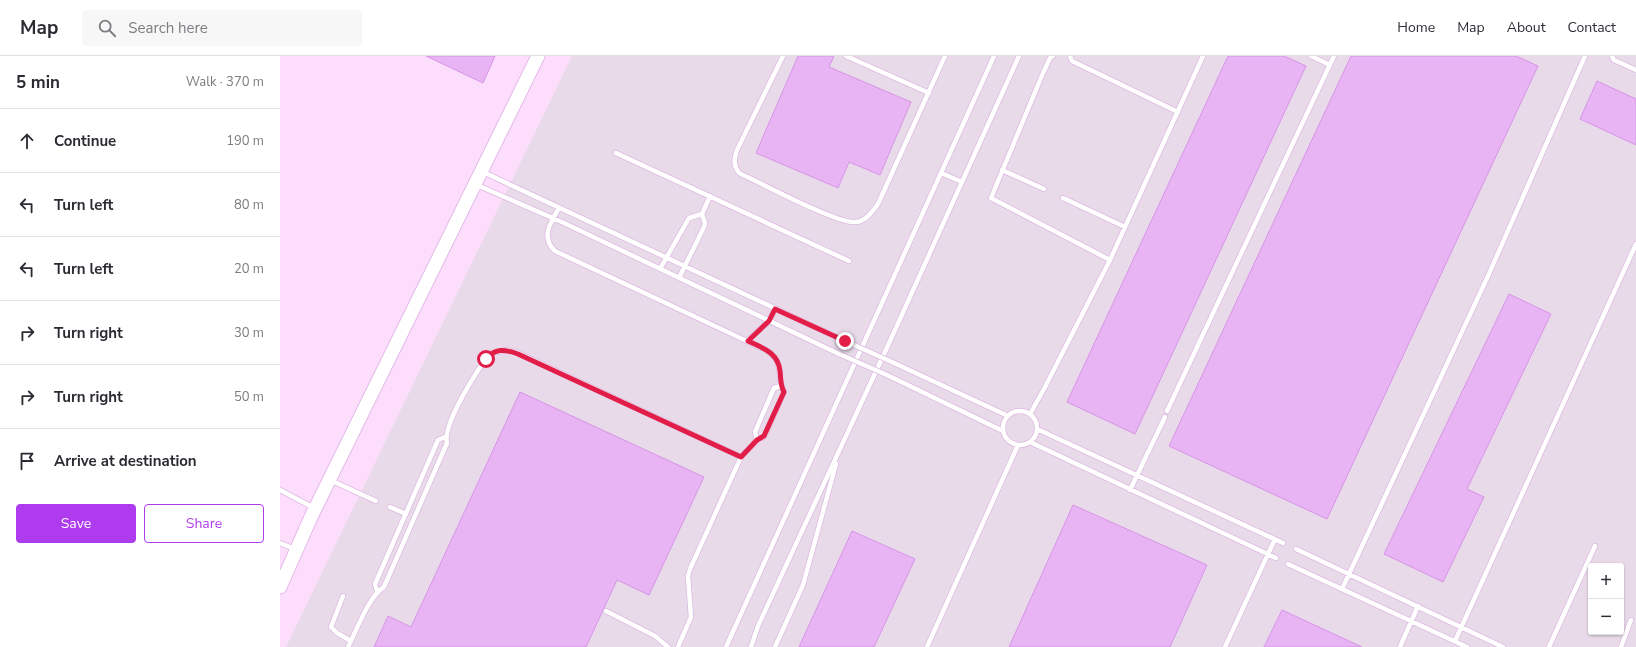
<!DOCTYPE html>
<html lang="en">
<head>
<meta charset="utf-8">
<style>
  :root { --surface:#fff; --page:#f7f7f7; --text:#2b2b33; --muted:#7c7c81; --line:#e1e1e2; --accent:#ae3cee }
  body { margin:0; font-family:"Nunito Sans",sans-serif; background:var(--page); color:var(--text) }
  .controls { position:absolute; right:12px; bottom:12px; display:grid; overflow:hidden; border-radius:4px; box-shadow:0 1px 3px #0004 }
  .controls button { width:36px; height:36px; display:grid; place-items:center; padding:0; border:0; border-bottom:1px solid var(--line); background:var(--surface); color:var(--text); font:20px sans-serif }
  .stop { position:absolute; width:12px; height:12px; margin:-9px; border:3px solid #e11d48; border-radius:50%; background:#fff }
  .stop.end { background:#e11d48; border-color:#fff; box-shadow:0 1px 4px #0008 }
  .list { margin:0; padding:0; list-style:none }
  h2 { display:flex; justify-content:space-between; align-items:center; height:52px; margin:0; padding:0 16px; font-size:17px }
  h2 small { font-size:13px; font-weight:400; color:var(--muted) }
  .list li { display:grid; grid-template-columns:26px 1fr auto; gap:12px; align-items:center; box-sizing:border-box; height:64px; padding:0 16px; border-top:1px solid var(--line) }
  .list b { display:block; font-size:15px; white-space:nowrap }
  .list em { font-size:13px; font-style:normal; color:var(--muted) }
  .actions { display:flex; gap:8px; padding:12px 16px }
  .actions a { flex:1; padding:9px 0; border:1px solid var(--accent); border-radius:4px; text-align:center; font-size:14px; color:var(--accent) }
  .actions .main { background:var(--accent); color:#fff }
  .icon { flex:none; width:22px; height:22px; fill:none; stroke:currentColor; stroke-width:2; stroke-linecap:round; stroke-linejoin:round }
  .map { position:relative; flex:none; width:1356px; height:591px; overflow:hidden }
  header { display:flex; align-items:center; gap:24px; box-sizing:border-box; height:56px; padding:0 20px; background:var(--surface); border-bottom:1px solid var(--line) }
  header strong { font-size:19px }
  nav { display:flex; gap:22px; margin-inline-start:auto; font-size:14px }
  .search { width:280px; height:36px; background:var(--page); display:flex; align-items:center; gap:10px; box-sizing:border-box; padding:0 14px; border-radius:4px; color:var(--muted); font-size:15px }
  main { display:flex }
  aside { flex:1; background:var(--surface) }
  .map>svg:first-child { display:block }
  .industrial { fill:#e9daea; fill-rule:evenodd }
  .building { fill:#e8b4f4; stroke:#d694e7 }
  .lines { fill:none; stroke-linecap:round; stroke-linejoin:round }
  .lane-casing { stroke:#dcbae1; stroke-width:6 }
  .secondary-casing { stroke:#e3b9e8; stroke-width:15 }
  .lane { stroke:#fff; stroke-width:4.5 }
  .secondary { stroke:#fff; stroke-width:13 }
  .lane-bridge-casing { stroke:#dcbae1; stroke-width:6; stroke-linecap:butt }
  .lane-bridge { stroke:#fff; stroke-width:4.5 }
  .route { stroke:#e11d48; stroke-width:5 }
</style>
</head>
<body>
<header>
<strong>Map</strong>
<div class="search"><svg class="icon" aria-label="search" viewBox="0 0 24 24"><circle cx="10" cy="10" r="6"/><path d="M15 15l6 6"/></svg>Search here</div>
<nav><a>Home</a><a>Map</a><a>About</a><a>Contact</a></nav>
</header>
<main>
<aside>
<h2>5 min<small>Walk · 370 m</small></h2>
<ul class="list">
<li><svg class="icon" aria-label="ahead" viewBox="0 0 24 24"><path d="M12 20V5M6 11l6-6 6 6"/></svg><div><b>Continue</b></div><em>190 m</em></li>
<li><svg class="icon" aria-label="left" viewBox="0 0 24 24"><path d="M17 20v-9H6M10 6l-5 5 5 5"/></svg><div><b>Turn left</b></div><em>80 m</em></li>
<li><svg class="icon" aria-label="left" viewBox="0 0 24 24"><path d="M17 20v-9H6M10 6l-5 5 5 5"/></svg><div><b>Turn left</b></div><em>20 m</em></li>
<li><svg class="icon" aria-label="right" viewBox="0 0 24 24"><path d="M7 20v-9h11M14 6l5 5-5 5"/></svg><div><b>Turn right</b></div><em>30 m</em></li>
<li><svg class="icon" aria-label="right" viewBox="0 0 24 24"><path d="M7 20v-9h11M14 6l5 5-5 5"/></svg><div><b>Turn right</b></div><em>50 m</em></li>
<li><svg class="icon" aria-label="arrive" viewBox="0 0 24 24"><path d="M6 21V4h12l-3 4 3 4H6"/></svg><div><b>Arrive at destination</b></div></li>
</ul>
<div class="actions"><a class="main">Save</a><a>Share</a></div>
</aside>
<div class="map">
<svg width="1356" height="591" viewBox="0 0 1356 591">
  <rect width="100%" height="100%" fill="#fdddfc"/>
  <path class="industrial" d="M292 0H1356V591H6ZM1311 510H1341V576H1311Z"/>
  <path class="building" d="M146 0H215L203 27Z
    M518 0H554L549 11 631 46 600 119 569 106 558 132 476 97Z
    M948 0H1004L1026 10 855 378 787 346Z
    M1071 0H1236L1258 10 1047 463 889 390Z
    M1317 25 1356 43V89L1300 63Z
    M1229 238 1271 258 1187 433 1204 441 1163 526 1104 498Z
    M240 336 424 421 369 539 337 524 306 591H94L108 560 131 571Z
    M793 449 927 509 890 591H729Z
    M572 475 635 503 594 591H519Z
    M1002 554 1082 591H984Z"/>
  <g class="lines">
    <g class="lane-casing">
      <path id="lane" d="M503 0 457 94C454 103 453 109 459 117 479 126 557 168 575 166 585 166 592 156 598 148L665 0
        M566 0 649 37
        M773 0 770 2 763 17 711 142 830 204
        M790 0 792 5 898 56
        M1031 0 1050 9
        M1332 0 1334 4 1356 14
        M336 97 569 205
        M722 114 764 133
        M203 116 565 285
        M661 117 682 126
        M197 129 284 167 559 298
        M783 142 845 171
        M279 152C271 166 260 181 275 195L488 295C505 308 496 320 504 336L484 381 477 384 461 401 410 513 408 520 411 561 398 591
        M380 213 409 162 422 158
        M399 222 424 171 425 167 422 158 430 140
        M467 285 489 265 495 253
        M612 306 728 360
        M607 319 723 375
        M887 355 1054 0
        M723 372a17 17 0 1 1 34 0a17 17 0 1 1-34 0Z
        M750 358 764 333 830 204 923 0
        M757 373 1003 487
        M477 384 475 376 494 332 501 330
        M750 386 996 502
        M50 424 96 445
        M0 434 34 452
        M850 434 885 361
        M110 451 126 458
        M0 487 15 493
        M1016 493 1223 591
        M1008 508 1187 591
        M1062 533 1208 220 1305 0
        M97 535 95 528 158 384 165 381
        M63 540 51 571 57 577 71 585
        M326 555 375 580 388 591
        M1175 585 1356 188
        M68 591C77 574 88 541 104 531L167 387C162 369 198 312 211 297L227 294 238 297 461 401
        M446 591 714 0
        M471 591 478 570 610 285 739 0
        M495 591 523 529 556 408
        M647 591 738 389
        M945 591 995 483
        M1120 591 1138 550
        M1269 591 1315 490
        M1341 591 1351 564"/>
    </g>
    <g class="secondary-casing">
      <path id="secondary" d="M0 531 31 461 258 0"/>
    </g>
    <use href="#lane" class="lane"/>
    <use href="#secondary" class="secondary"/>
    <g class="lane-bridge-casing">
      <path id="lane-bridge" d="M565 285 612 306
        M559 298 607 319"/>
    </g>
    <use href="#lane-bridge" class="lane-bridge"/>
  </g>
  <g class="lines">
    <path class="route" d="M206 303C215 292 225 293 238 298L461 401 477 384 484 380 504 336C500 329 501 323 500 315 498 296 482 292 468 285L489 265 495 253 565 285"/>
  </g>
</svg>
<div class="controls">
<button>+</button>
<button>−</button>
</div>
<div class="stop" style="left:206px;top:303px"></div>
<div class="stop end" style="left:565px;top:285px"></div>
</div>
</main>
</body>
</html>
